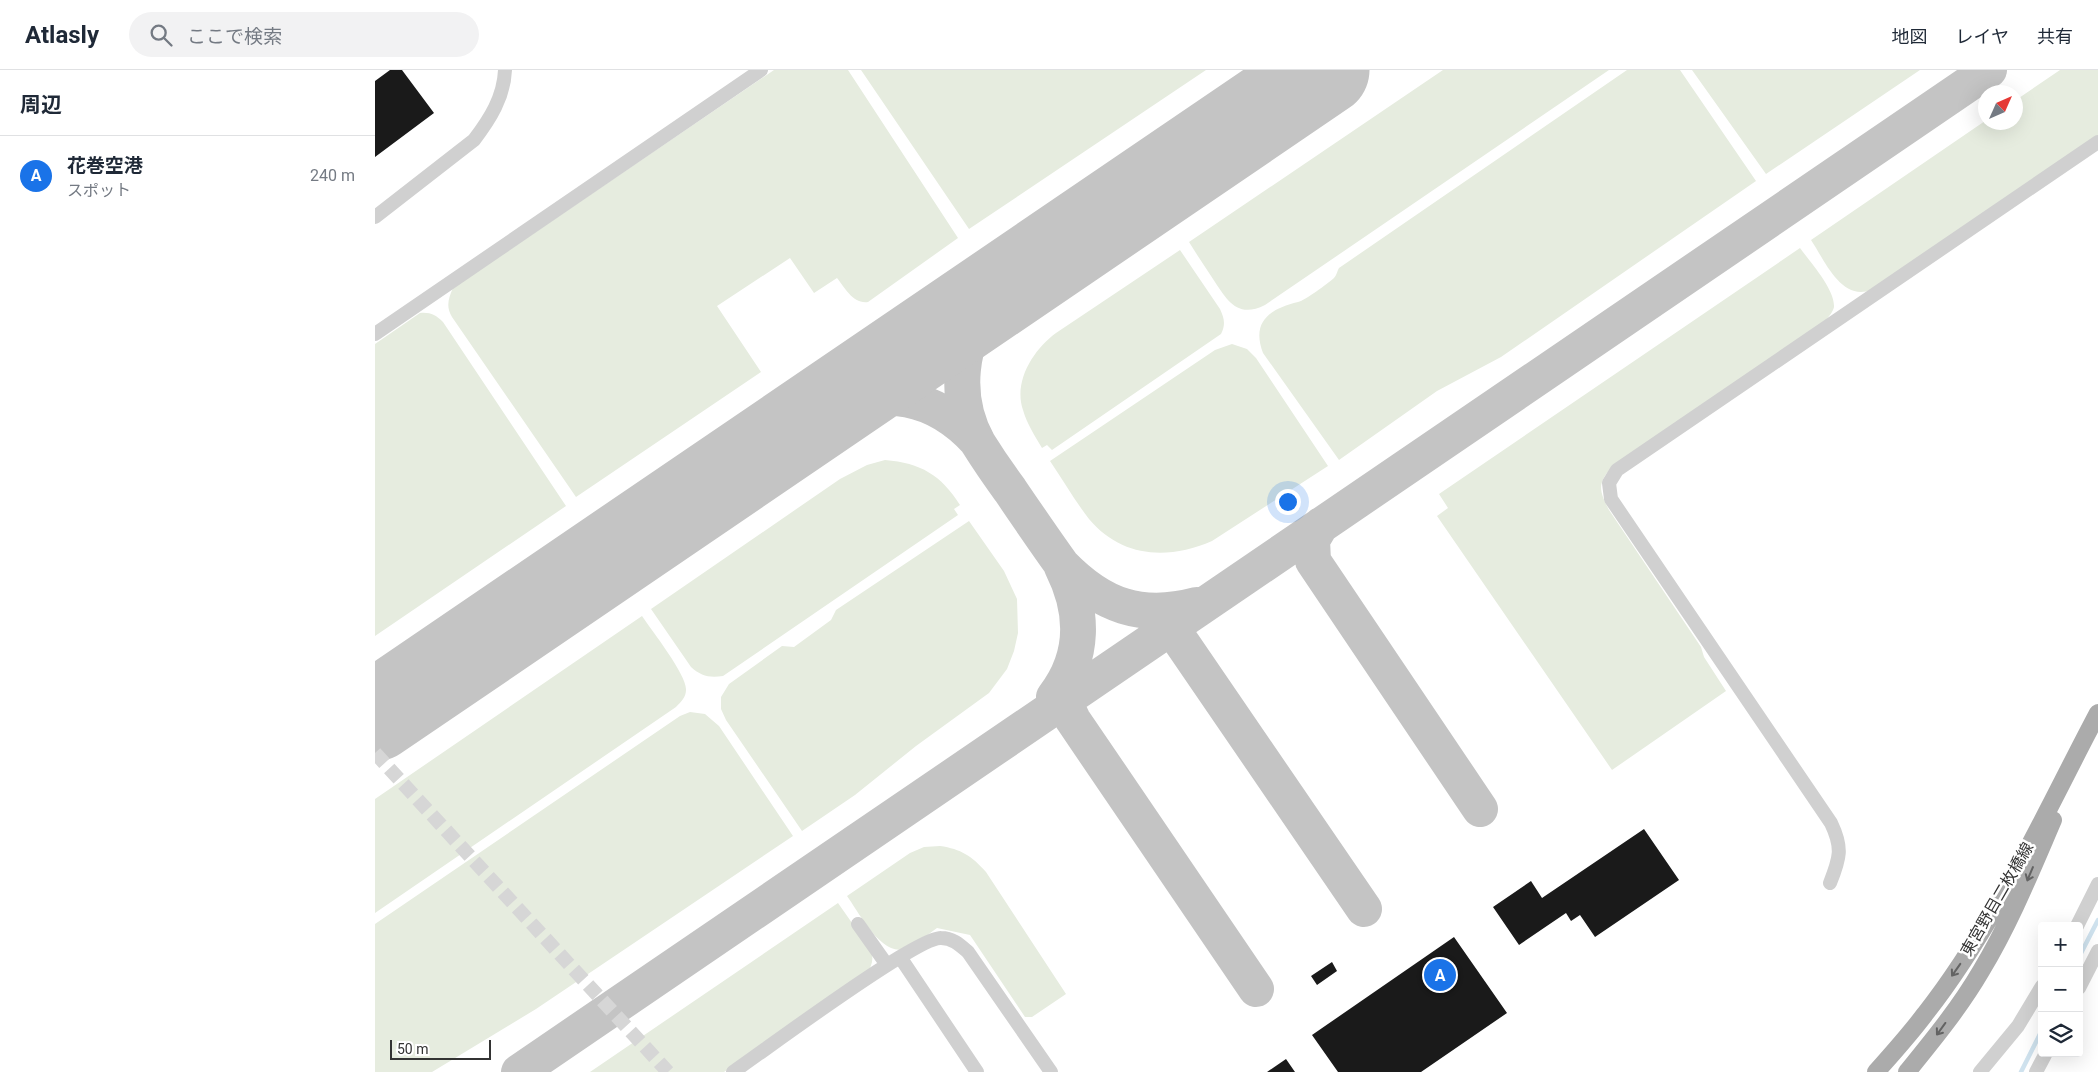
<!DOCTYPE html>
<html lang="ja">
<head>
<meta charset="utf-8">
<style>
  :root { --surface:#fff; --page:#f2f2f3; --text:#1f2937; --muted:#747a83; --line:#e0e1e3; --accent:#1a73e8 }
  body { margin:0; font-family:Roboto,"Noto Sans JP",sans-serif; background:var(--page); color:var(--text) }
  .controls { position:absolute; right:15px; bottom:15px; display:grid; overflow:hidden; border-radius:5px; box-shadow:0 5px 20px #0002 }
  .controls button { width:45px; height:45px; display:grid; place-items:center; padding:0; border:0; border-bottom:1px solid var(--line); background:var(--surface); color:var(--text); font:25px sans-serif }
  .compass { position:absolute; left:1603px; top:15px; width:45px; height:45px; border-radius:50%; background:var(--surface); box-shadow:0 5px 20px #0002; rotate:45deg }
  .scale { position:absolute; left:15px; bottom:12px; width:101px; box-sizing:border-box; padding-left:5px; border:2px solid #333; border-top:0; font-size:14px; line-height:18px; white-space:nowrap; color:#333; -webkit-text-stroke:4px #fff; paint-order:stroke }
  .you { position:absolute; left:912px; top:431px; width:18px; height:18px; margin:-12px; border:4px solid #fff; border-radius:50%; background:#1a73e8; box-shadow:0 0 0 8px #1a73e833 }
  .badge { display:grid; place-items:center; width:32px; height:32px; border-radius:50%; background:var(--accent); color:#fff; font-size:16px; font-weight:700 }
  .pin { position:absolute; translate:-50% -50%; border:2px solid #fff; box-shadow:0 1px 5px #0006 }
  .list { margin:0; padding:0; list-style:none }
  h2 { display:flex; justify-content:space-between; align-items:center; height:65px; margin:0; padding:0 20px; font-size:21px }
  h2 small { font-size:16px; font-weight:400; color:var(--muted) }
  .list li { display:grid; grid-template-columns:32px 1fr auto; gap:15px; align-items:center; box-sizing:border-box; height:80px; padding:0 20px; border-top:1px solid var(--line) }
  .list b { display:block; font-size:19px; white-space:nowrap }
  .list p { margin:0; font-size:16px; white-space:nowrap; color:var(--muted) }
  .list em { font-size:16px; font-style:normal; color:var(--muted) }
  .icon { flex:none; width:28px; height:28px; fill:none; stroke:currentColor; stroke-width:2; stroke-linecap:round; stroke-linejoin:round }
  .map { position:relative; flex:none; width:1723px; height:1002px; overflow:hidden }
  header { display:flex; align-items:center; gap:30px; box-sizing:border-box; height:70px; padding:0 25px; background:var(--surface); border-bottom:1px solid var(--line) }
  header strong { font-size:24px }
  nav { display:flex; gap:28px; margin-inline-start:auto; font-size:18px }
  .search { width:350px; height:45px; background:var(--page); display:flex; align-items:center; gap:12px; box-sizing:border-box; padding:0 18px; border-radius:28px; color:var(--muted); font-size:19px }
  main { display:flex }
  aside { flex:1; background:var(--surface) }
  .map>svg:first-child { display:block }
  .green { fill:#e6ecdf }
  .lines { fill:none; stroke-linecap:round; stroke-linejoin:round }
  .stream { stroke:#cfe2ee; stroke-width:4.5 }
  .taxiway { stroke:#c4c4c4; stroke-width:36 }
  .runway { stroke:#c4c4c4; stroke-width:91 }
  .building { fill:#1a1a1a }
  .minor-tunnel { stroke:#d6d6d6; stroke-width:14; stroke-dasharray:14 7; stroke-linecap:butt }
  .minor { stroke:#d0d0d0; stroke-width:14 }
  .major { stroke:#ababab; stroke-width:18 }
  .oneway { stroke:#636363 }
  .labels { text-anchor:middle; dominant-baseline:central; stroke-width:5; stroke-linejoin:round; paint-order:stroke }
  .street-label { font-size:16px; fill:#333; stroke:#fff }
</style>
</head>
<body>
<header>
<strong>Atlasly</strong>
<div class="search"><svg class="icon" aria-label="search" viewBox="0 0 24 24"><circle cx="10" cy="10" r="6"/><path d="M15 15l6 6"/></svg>ここで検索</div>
<nav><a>地図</a><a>レイヤ</a><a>共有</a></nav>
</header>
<main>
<aside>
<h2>周辺<small></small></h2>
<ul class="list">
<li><span class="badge">A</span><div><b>花巻空港</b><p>スポット</p></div><em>240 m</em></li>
</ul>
</aside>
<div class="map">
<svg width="1723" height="1002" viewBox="0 0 1723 1002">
  <rect width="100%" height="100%" fill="#fff"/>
  <path class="green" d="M399 0H473L583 168 493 232C478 234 470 218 462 208L439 223 415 188 342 236 386 302 201 427 77 247C71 237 73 229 78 218Z
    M486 0H831L594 159Z
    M1068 0H1234L890 235C862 249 852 230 838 209 830 197 822 185 814 172Z
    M1252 0H1305L1381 111 1126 287 1062 321 964 390 888 283C876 251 895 239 923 232 931 230 952 214 959 208 962 205 962 201 964 198Z
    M1317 0H1545L1391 104Z
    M1685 0H1723V66L1496 220C1466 231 1450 191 1436 170L1610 51V52H1640L1641 30Z
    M1425 178C1435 192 1460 219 1459 237 1458 242 1454 246 1451 250L1237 397C1222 413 1224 421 1234 440L1326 577 1329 587 1351 621 1237 700 1062 446 1073 438 1064 424Z
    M805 180 845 239C849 248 851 254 846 264L677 380 672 375 667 378C660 366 652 354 648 340 638 311 659 279 681 263Z
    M45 243C55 242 61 245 68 252L191 436 0 566V274Z
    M857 274 872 279 881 288 953 396 837 471C793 490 747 488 714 449 700 431 688 410 675 391L840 280Z
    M510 390C546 393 566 405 585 435L579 439 583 445 348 606C334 608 326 606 316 597L276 539 465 409 492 395Z
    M594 451 629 501 642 529 643 563 639 581 632 599 614 623 541 676 480 725 427 761 351 650 346 639V627L354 614 407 576 419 577 456 550 461 540Z
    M267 546C277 561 312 605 311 620 311 627 306 632 301 637L0 843V729Z
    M315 642 330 644 344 656 418 766 161 939 57 1002H0V854L305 646Z
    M565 776C586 779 597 786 611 802L691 924 657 947H650L595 865 562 858C552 865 540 875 529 879 506 886 483 841 472 826L535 783 549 777Z
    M463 833 496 880C499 890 497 896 491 905L349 1002H215Z"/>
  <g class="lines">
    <path class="stream" d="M1704 887 1723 850
      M1646 1002 1667 960"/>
    <path class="taxiway" d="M636 213C630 219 622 224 617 231 583 270 578 328 603 373 613 389 624 405 635 420 652 445 669 470 687 495 727 536 766 550 822 535
      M451 339C510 318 559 324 602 371
      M946 455 937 470 938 491 1105 739
      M776 545 796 557 989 839
      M693 608C690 623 690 636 698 650L881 919
      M679 627C710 587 709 541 687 497
      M144 1002 1614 0"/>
    <path class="runway" d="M0 646 949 0"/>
  </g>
  <path class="building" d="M15 0H27L59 43 0 87V11Z
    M1269 759 1304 810 1220 867 1205 845 1196 851 1191 843 1144 875 1118 837 1156 811 1167 828Z
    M1079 867 1132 943 1046 1002H963L937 965Z
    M957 892 962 901 942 915 936 906Z
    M911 989 920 1002H892Z"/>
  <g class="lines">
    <path class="minor-tunnel" d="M0 683 293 1002"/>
    <path class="minor" d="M0 147 99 70C115 49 129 27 130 0
      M0 264 386 0
      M1455 813C1465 788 1468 778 1456 753L1236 429 1234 413 1242 400 1723 72
      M483 854 512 895
      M1702 856 1723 814
      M525 887 602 1002
      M1704 918 1723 881
      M358 1002C389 981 541 867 566 868 578 868 585 875 593 882L676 1002
      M1605 1002 1643 956 1667 916
      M1661 1002 1671 983"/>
    <path class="major" d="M1501 1002C1518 983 1535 964 1550 944 1620 855 1670 743 1723 643
      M1532 1002C1558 970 1585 937 1606 901 1635 853 1656 801 1678 750"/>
  </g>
  <defs><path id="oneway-shaft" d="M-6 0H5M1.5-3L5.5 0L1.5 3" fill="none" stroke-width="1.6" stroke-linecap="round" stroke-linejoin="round" transform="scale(1.25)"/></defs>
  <g class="oneway">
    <use href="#oneway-shaft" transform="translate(1655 804) rotate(113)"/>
    <use href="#oneway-shaft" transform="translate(1581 900) rotate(125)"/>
    <use href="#oneway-shaft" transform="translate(1566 959) rotate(126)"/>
  </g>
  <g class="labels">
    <g class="street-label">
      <text transform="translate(1622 829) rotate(-60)">東宮野目二枚橋線</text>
    </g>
  </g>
</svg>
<div class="controls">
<button>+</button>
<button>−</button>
<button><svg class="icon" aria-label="layers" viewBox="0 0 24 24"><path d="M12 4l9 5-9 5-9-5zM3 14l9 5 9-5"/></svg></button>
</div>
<svg class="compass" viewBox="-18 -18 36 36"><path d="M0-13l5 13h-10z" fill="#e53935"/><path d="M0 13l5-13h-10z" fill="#747a83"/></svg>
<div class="scale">50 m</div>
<div class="you"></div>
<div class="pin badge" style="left:1065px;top:905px">A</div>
</div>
</main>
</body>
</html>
